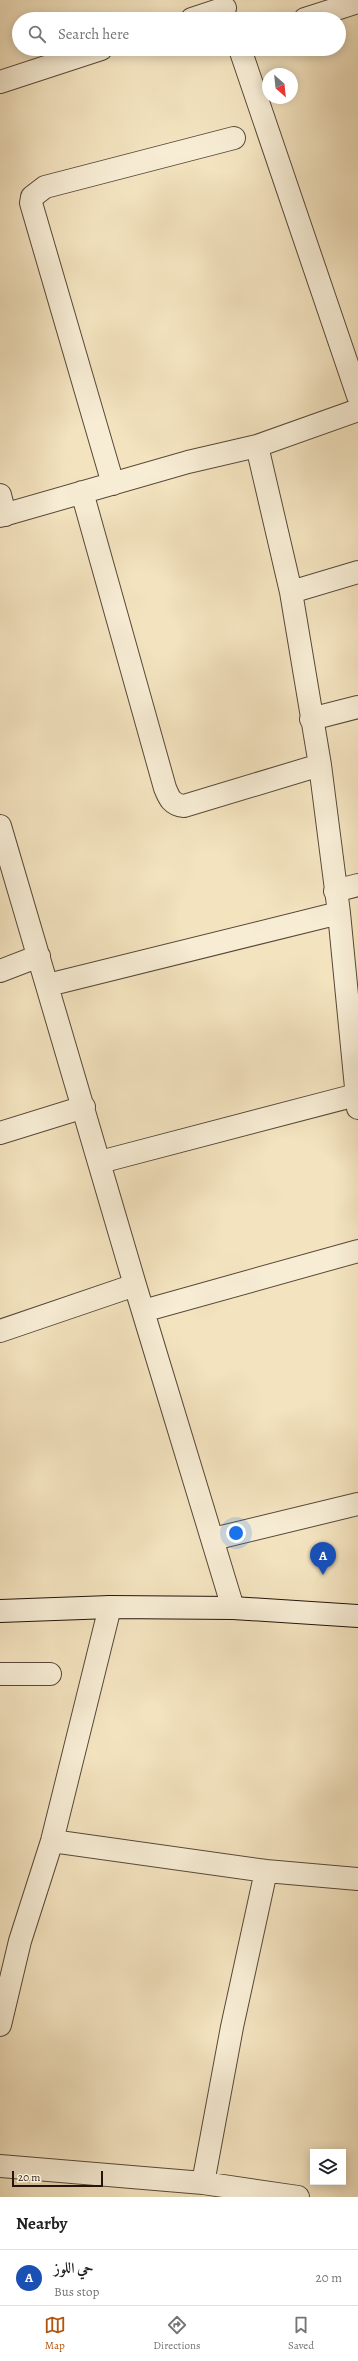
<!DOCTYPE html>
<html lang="en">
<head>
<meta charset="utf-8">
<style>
  :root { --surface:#fff; --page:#f6f6f6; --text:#202124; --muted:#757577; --line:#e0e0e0; --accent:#b45309 }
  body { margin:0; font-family:Alegreya,Amiri,serif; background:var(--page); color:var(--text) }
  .controls { position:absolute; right:12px; bottom:12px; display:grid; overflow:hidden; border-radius:0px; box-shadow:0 2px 10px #0003 }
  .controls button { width:36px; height:36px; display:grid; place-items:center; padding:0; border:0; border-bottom:1px solid var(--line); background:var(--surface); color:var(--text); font:20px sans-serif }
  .compass { position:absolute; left:262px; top:68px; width:36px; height:36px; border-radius:50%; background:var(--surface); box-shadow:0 2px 10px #0003; rotate:153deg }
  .scale { position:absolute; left:12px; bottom:10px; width:91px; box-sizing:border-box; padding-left:4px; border:2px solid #24140b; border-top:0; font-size:11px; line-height:14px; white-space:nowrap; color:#24140b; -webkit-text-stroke:3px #f7edd5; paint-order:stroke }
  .you { position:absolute; left:236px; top:1533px; width:14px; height:14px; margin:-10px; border:3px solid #fff; border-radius:50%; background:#1a73e8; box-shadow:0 0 0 6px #1a73e833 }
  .badge { display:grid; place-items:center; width:26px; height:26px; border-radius:50%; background:var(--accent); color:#fff; font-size:13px; font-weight:700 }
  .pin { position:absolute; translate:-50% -33px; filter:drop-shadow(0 1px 2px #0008) }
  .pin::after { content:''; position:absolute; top:21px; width:14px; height:12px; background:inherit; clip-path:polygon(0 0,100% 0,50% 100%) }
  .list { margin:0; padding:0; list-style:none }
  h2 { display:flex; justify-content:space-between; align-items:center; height:52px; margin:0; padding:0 16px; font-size:17px }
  h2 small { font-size:13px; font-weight:400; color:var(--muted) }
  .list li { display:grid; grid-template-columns:26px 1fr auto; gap:12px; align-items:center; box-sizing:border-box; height:56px; padding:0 16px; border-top:1px solid var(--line) }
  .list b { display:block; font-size:15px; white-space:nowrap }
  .list p { margin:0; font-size:13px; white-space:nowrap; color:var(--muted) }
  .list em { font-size:13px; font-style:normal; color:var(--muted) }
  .icon { flex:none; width:22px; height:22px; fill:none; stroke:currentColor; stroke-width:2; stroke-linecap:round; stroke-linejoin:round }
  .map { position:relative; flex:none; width:358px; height:2197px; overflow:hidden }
  .search { position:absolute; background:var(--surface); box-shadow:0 2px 10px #0003; left:12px; right:12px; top:12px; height:44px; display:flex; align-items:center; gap:10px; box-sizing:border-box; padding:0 14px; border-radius:22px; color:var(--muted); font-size:15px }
  .sheet { height:108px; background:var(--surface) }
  nav { display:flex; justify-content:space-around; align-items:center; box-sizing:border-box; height:56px; border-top:1px solid var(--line); background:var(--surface); font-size:11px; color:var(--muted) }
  nav a { display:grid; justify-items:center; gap:2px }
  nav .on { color:var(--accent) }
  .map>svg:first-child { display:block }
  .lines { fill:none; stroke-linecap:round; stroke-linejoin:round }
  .street-casing { stroke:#584838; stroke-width:24 }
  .secondary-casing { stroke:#24140b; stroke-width:24 }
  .street { stroke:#f7edd5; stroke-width:22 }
  .secondary { stroke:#f7edd5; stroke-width:22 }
</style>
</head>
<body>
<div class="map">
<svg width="358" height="2197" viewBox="0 0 358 2197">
  <rect width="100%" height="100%" fill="#f3e3bf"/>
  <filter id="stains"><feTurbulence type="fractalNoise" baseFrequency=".005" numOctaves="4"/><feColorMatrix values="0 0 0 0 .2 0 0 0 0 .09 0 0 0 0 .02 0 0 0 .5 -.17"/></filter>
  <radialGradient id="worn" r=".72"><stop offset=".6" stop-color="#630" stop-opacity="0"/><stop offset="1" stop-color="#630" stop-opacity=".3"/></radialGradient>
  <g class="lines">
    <g class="street-casing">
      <path id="street" d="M192 19 225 8
        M305 19 358 2
        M240 49 358 396
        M0 82 101 49
        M257 446 291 592 320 765 339 913 358 1108
        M113 484 31 203 32 197 45 187 234 138
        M82 492 165 788C169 798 172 805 184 806L320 765
        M0 495 5 515
        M0 516 188 462 257 446 358 410
        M291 592 358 572
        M311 719 358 707
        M0 826 135 1285 233 1608
        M335 891 358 885
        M0 971 39 956
        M48 985 339 913
        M0 1133 84 1107
        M100 1162 356 1095
        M143 1311 358 1251
        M0 1331 135 1285
        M213 1539 358 1504
        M0 1674H50
        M52 1841 266 1871 358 1879
        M0 2025 20 1941 52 1841 110 1607
        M0 2166 203 2183 298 2197
        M203 2183 232 2027 266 1871"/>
    </g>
    <g class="secondary-casing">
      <path id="secondary" d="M0 1611 110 1607 233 1608 358 1616"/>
    </g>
    <use href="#street" class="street"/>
    <use href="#secondary" class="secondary"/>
  </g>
  <rect width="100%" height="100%" filter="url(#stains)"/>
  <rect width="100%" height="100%" fill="url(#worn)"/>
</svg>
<div class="controls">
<button><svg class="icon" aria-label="layers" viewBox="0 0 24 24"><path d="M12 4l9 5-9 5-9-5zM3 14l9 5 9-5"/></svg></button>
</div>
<svg class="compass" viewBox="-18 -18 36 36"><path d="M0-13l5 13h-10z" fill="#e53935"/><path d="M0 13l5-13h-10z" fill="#757577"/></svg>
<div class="scale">20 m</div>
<div class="you"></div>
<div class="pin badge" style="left:323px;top:1575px;background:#1a4fb4">A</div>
<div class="search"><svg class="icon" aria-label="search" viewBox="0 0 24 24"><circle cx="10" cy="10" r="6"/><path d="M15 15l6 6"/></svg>Search here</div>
</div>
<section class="sheet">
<h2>Nearby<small></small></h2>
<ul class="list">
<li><span class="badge" style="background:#1a4fb4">A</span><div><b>حي اللوز</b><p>Bus stop</p></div><em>20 m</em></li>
</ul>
</section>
<nav>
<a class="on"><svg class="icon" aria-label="map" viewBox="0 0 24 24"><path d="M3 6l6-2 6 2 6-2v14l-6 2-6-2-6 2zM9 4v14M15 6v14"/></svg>Map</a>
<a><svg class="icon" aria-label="directions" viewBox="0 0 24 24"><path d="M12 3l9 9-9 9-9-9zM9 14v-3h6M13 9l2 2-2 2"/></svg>Directions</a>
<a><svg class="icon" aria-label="saved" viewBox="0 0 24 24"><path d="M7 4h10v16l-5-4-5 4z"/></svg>Saved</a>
</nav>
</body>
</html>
